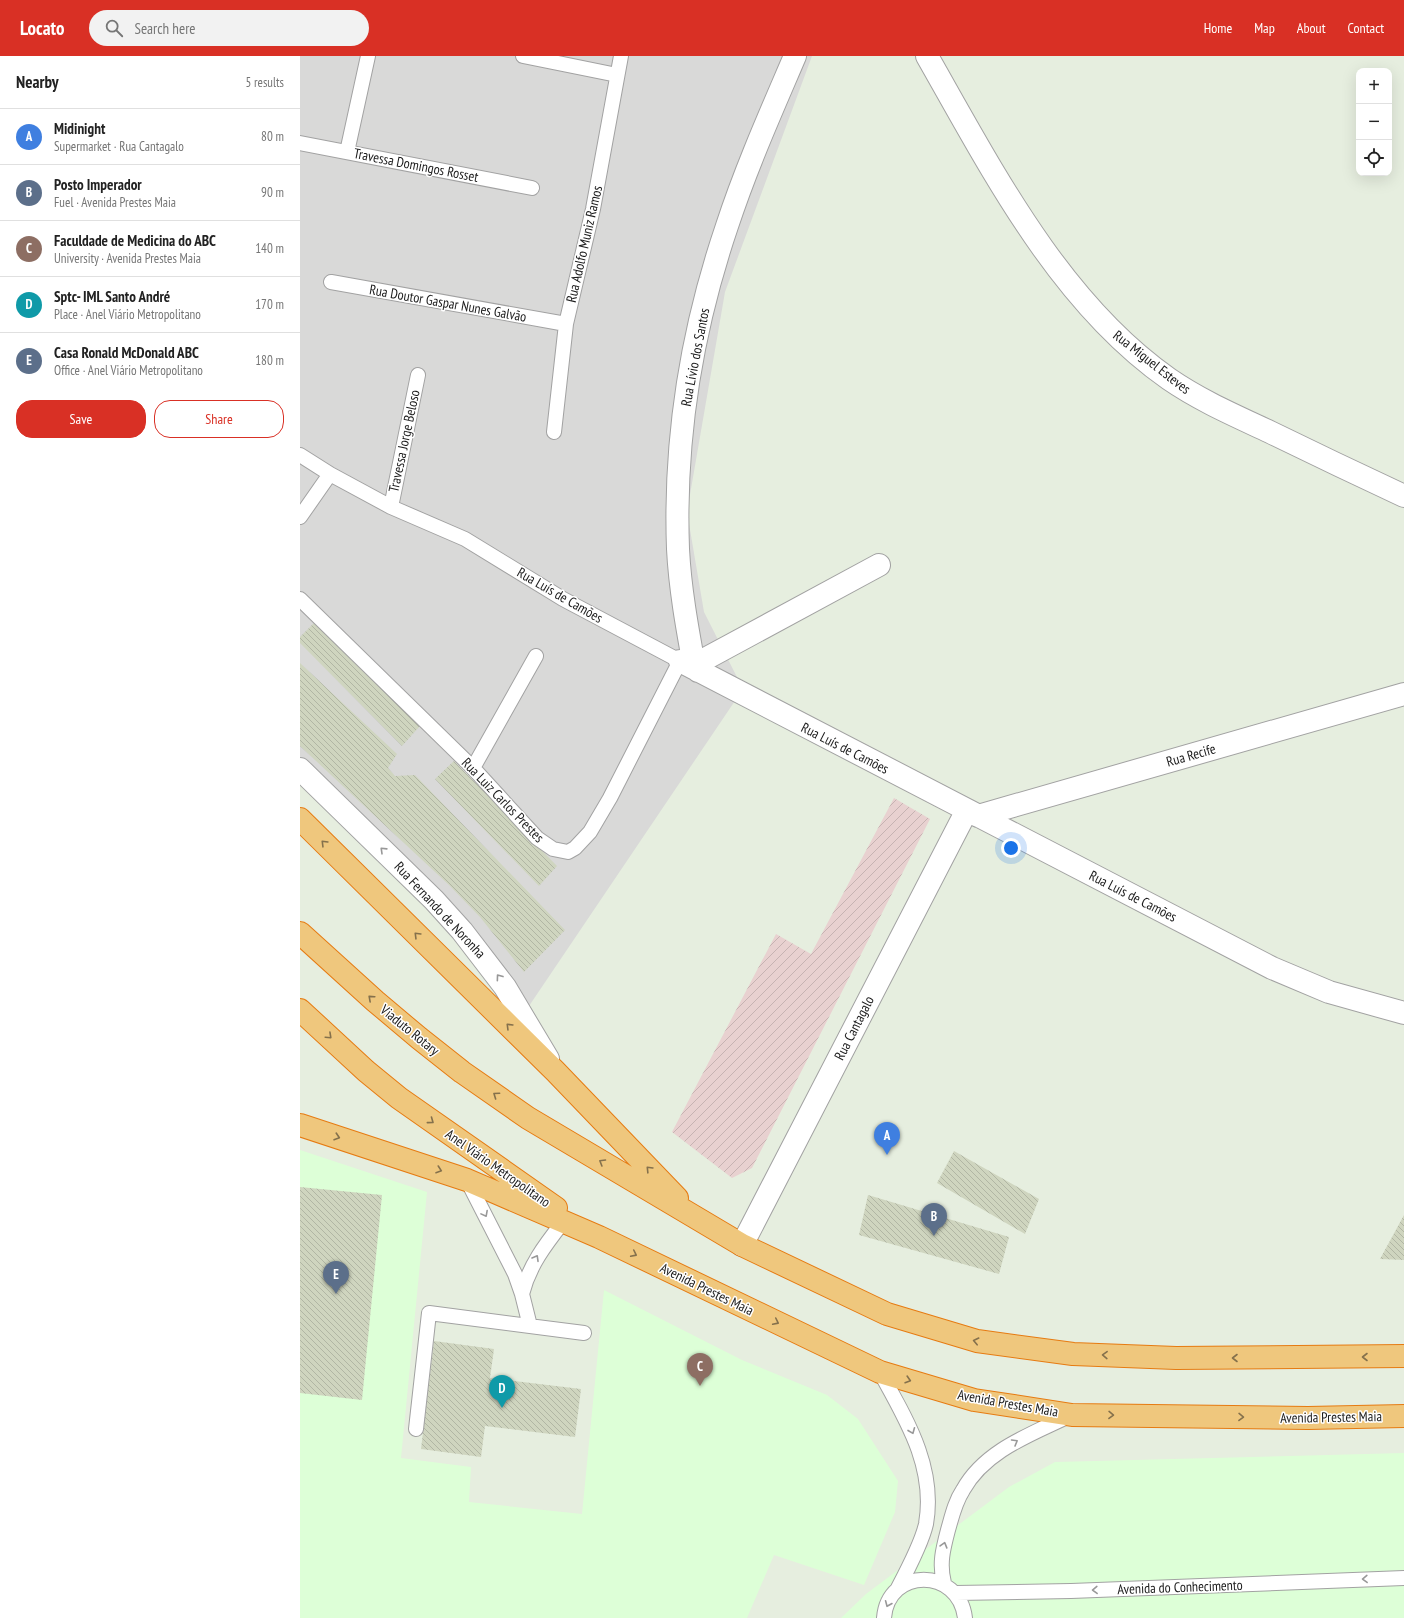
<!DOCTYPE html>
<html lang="en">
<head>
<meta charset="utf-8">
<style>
  :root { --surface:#fff; --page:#f2f2f2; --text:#222; --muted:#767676; --line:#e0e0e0; --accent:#d93025 }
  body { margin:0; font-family:"PT Sans Narrow",sans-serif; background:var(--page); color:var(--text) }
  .controls { position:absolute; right:12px; top:12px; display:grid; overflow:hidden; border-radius:8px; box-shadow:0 4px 16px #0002 }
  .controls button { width:36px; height:36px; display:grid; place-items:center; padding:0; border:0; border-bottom:1px solid var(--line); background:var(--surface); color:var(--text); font:20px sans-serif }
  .you { position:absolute; left:711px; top:792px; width:14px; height:14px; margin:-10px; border:3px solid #fff; border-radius:50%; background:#1a73e8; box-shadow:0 0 0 6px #1a73e833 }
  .badge { display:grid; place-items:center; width:26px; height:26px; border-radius:50%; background:var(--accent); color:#fff; font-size:13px; font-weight:700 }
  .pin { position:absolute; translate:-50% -33px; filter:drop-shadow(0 1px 2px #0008) }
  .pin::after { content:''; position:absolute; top:21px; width:14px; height:12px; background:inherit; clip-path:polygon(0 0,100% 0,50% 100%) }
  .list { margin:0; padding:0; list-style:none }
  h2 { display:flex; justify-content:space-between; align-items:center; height:52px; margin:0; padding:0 16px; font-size:17px }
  h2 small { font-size:13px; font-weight:400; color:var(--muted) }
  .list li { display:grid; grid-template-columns:26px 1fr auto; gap:12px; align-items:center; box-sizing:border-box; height:56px; padding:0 16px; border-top:1px solid var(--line) }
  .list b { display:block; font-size:15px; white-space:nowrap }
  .list p { margin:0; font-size:13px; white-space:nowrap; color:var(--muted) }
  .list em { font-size:13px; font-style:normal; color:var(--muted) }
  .actions { display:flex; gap:8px; padding:12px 16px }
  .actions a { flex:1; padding:9px 0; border:1px solid var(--accent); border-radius:16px; text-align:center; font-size:14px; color:var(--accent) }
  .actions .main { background:var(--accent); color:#fff }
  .icon { flex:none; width:22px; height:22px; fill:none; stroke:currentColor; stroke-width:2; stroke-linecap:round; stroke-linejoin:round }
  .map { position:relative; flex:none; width:1104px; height:1562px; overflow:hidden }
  header { display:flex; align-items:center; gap:24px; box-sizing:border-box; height:56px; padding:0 20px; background:var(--accent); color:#fff }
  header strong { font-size:19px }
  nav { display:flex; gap:22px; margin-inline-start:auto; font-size:14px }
  .search { width:280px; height:36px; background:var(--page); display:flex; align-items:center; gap:10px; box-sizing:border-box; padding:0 14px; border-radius:22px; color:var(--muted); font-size:15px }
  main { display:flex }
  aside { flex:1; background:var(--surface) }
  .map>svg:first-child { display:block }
  .residential { fill:#d9d9d8 }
  .industrial { fill:url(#industrial-furrows) }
  .education { fill:#ddffd7 }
  .building { fill:url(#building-back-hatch) }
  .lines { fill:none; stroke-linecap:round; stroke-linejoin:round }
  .lane-casing { stroke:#a2a2a2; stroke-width:16 }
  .street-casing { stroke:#a2a2a2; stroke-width:24 }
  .highway-casing { stroke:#e67b12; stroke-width:24 }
  .lane { stroke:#fff; stroke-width:14 }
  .street { stroke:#fff; stroke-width:22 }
  .highway { stroke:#efc77d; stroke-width:22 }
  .oneway { stroke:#85714c }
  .oneway2 { stroke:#989898 }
  .labels { text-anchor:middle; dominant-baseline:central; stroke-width:3; stroke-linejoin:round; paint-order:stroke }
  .street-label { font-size:14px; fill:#1b1b1b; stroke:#fff }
</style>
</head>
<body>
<header>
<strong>Locato</strong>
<div class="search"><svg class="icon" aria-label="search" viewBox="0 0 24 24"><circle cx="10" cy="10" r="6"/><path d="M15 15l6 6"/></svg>Search here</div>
<nav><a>Home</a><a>Map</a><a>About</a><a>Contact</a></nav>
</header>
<main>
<aside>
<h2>Nearby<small>5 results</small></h2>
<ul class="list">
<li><span class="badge" style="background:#3f7fe0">A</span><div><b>Midinight</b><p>Supermarket · Rua Cantagalo</p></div><em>80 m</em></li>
<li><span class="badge" style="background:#5c6f8a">B</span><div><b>Posto Imperador</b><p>Fuel · Avenida Prestes Maia</p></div><em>90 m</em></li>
<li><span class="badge" style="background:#8d6e63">C</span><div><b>Faculdade de Medicina do ABC</b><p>University · Avenida Prestes Maia</p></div><em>140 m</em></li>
<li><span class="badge" style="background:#0f9aa8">D</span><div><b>Sptc- IML Santo André</b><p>Place · Anel Viário Metropolitano</p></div><em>170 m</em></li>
<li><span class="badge" style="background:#5c6f8a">E</span><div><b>Casa Ronald McDonald ABC</b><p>Office · Anel Viário Metropolitano</p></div><em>180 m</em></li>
</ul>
<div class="actions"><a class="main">Save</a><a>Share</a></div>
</aside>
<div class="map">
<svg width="1104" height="1562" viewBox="0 0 1104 1562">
  <defs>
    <pattern id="industrial-furrows" width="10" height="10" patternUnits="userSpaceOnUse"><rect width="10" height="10" fill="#e8d1d0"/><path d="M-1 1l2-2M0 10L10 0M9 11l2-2" fill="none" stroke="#c6b3b2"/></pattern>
    <pattern id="building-back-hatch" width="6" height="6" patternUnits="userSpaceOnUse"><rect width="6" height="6" fill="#cfd5bf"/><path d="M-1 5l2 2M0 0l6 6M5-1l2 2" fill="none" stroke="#b1b6a4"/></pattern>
  </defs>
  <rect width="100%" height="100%" fill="#e6eedf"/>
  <path class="residential" d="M0 0H512L425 236 387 456 404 556 443 633 229 950 0 726Z"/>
  <path class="industrial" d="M594 742 630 763 452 1112 432 1122 372 1076 476 878 511 898Z"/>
  <path class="education" d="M0 1094 127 1136 101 1402 171 1411 169 1446 282 1458 304 1234 442 1304 527 1339 558 1363 598 1425 595 1456 564 1529 474 1499 447 1562H0Z
    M1104 1397V1562H541L566 1538 709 1431 755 1406Z"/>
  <path class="building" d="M16 565 120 670 102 690 0 587V581Z
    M0 607 97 698 88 712 95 720 115 719 265 874 224 916 180 861 149 829 0 690Z
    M154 705 257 810 239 830 135 723Z
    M654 1095 739 1143 725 1178 637 1127Z
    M0 1131 82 1139 62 1344 0 1337Z
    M568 1139 709 1181 699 1218 559 1179Z
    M1104 1159V1204L1080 1203Z
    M134 1285 194 1293 190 1322 281 1333 275 1381 185 1370 181 1401 121 1393Z"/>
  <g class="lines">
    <g class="lane-casing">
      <path id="lane" d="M223 0 317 19
        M0 87 232 132
        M47 96 68 0
        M31 226 266 268
        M254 376 266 268 293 153 321 0
        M0 399 30 418 91 451 165 483 263 543 380 605 310 742 290 776 275 792 268 796 253 793 237 782 173 712 0 543
        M91 451 118 319
        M0 461 30 418
        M173 712 236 600
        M167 1124 215 1218 222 1238 230 1270
        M222 1238C229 1210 245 1189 263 1166
        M580 1316C606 1363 636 1411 626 1468 622 1486 607 1515 598 1532
        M116 1373 129 1257 284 1277
        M644 1527C639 1508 643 1493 648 1474 652 1460 655 1446 663 1434 685 1394 732 1378 771 1359
        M656 1537 771 1535 1104 1522
        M584 1562C588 1511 659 1511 665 1562"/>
    </g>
    <g class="street-casing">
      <path id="street" d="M627 0C692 114 759 246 869 323 901 345 936 360 970 376 1015 398 1059 419 1104 440
        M380 605 972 912 1029 936 1104 957
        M394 609 579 509
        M398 615 394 609C387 571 380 532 378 493 374 384 392 273 427 170 446 112 471 56 495 0
        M0 713 134 844 162 875 205 931 248 1003
        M678 760 1104 638
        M442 1189 667 754"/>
    </g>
    <g class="highway-casing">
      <path id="highway" d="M0 763 255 1015 377 1142
        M0 877 75 945 119 982 162 1016 228 1062 442 1189 587 1258 677 1285 773 1298 876 1302 1104 1300
        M0 954 66 1015 99 1042 256 1152
        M0 1069 167 1124 299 1181 580 1316 674 1344 772 1359 1008 1362 1104 1360"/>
    </g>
    <use href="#lane" class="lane"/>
    <use href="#street" class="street"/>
    <use href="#highway" class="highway"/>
  </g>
  <defs><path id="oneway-chevron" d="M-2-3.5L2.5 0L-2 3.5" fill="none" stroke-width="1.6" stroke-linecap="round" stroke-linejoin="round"/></defs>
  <g class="oneway">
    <use href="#oneway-chevron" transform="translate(24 787) rotate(-135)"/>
    <use href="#oneway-chevron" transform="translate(117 879) rotate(-135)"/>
    <use href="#oneway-chevron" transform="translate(71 942) rotate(-138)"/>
    <use href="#oneway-chevron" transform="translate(209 970) rotate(-135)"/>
    <use href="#oneway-chevron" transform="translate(29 980) rotate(43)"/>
    <use href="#oneway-chevron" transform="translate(196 1039) rotate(-145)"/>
    <use href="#oneway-chevron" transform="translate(131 1065) rotate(36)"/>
    <use href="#oneway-chevron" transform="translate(37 1081) rotate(18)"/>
    <use href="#oneway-chevron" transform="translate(302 1106) rotate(-149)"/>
    <use href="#oneway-chevron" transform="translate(349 1113) rotate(-134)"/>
    <use href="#oneway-chevron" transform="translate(139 1114) rotate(19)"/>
    <use href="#oneway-chevron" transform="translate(334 1198) rotate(26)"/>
    <use href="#oneway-chevron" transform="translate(476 1266) rotate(26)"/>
    <use href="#oneway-chevron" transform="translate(676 1285) rotate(-167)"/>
    <use href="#oneway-chevron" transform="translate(805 1299) rotate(-178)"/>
    <use href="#oneway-chevron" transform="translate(1065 1301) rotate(180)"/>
    <use href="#oneway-chevron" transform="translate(935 1302) rotate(180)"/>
    <use href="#oneway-chevron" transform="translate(608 1324) rotate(17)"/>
    <use href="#oneway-chevron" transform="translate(811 1359) rotate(1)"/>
    <use href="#oneway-chevron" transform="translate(941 1361) rotate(1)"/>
  </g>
  <g class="oneway2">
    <use href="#oneway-chevron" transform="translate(83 794) rotate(-136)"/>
    <use href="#oneway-chevron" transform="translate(199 921) rotate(-126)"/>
    <use href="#oneway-chevron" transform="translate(185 1158) rotate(62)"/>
    <use href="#oneway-chevron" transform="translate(236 1202) rotate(-60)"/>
    <use href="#oneway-chevron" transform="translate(612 1375) rotate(68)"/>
    <use href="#oneway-chevron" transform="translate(715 1386) rotate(-30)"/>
    <use href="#oneway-chevron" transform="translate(644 1489) rotate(-74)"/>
    <use href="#oneway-chevron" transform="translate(1065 1523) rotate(178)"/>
    <use href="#oneway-chevron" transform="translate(795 1534) rotate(178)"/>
    <use href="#oneway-chevron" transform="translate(588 1548) rotate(113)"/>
  </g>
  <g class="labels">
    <g class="street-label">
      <text transform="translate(116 109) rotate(11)">Travessa Domingos Rosset</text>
      <text transform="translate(284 188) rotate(-77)">Rua Adolfo Muniz Ramos</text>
      <text transform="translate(148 247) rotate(10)">Rua Doutor Gaspar Nunes Galvão</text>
      <text transform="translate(395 301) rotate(-79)">Rua Lívio dos Santos</text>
      <text transform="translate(852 306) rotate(38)">Rua Miguel Esteves</text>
      <text transform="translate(104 385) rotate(-78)">Travessa Jorge Beloso</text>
      <text transform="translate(260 539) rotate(30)">Rua Luís de Camões</text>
      <text transform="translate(545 692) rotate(27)">Rua Luís de Camões</text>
      <text transform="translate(891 699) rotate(-16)">Rua Recife</text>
      <text transform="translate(203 744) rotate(46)">Rua Luiz Carlos Prestes</text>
      <text transform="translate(833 840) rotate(27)">Rua Luís de Camões</text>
      <text transform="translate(140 854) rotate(47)">Rua Fernando de Noronha</text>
      <text transform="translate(554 972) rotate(-63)">Rua Cantagalo</text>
      <text transform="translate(110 974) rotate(39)">Viaduto Rotary</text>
      <text transform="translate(198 1112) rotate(35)">Anel Viário Metropolitano</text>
      <text transform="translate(407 1233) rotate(26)">Avenida Prestes Maia</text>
      <text transform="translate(708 1347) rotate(10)">Avenida Prestes Maia</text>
      <text transform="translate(1031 1361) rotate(-1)">Avenida Prestes Maia</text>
      <text transform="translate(880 1531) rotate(-2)">Avenida do Conhecimento</text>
    </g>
  </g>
</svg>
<div class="controls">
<button>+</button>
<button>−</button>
<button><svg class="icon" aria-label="locate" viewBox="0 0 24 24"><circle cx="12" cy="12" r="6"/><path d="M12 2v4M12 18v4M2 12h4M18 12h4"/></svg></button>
</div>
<div class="you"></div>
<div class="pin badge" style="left:587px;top:1099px;background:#3f7fe0">A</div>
<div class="pin badge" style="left:634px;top:1180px;background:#5c6f8a">B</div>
<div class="pin badge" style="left:400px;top:1330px;background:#8d6e63">C</div>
<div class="pin badge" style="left:202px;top:1352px;background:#0f9aa8">D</div>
<div class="pin badge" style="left:36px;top:1238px;background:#5c6f8a">E</div>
</div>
</main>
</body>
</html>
